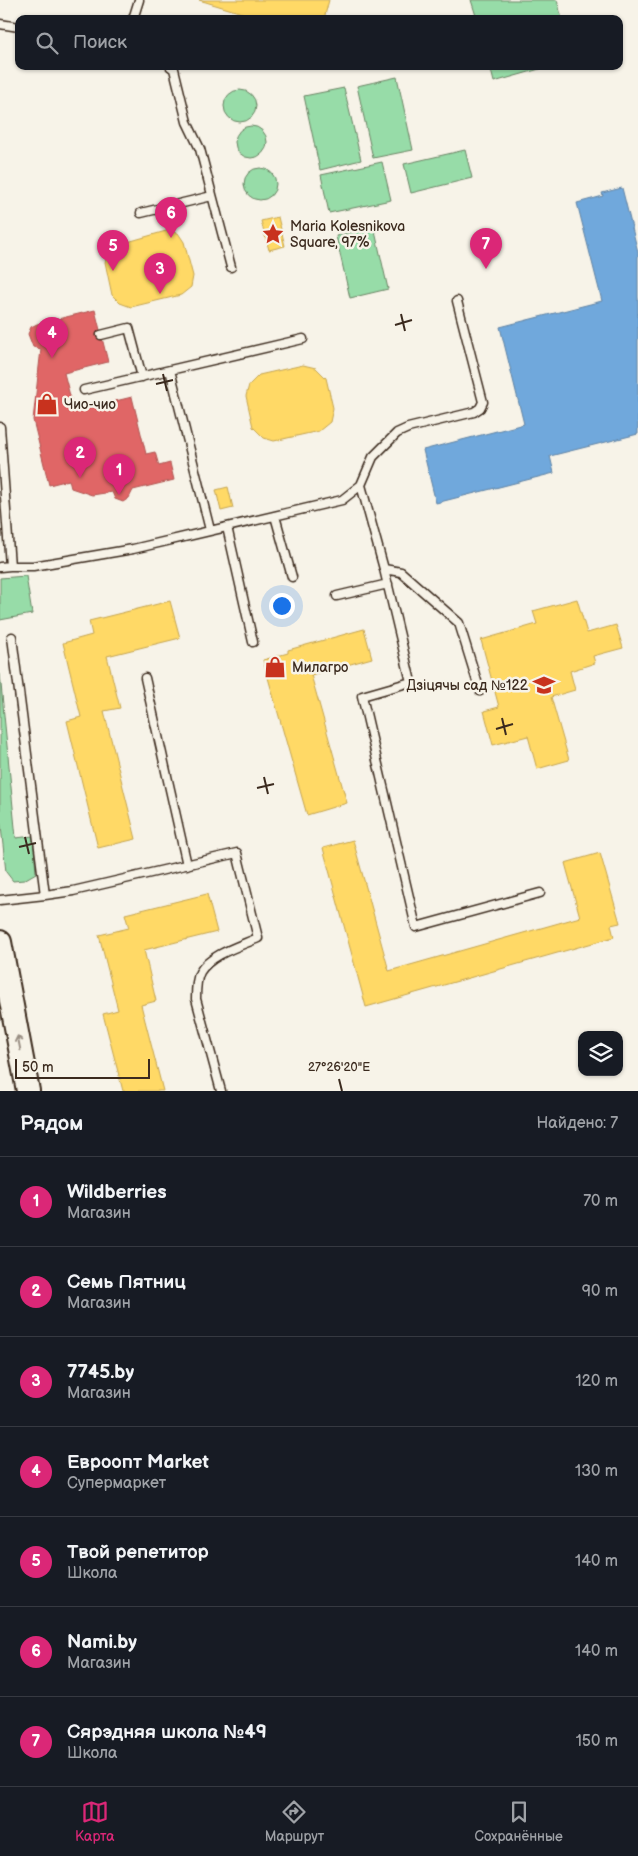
<!DOCTYPE html>
<html lang="ru">
<head>
<meta charset="utf-8">
<style>
  :root { --surface:#171b24; --page:#242831; --text:#f1f3f6; --muted:#9ea1a6; --line:#363941; --accent:#db2777 }
  body { margin:0; font-family:"Balsamiq Sans",sans-serif; background:var(--page); color:var(--text) }
  .controls { position:absolute; right:15px; bottom:15px; display:grid; overflow:hidden; border-radius:10px; box-shadow:0 1px 4px #0004 }
  .controls button { width:45px; height:45px; display:grid; place-items:center; padding:0; border:0; border-bottom:1px solid var(--line); background:var(--surface); color:var(--text); font:25px sans-serif }
  .scale { position:absolute; left:15px; bottom:12px; width:135px; box-sizing:border-box; padding-left:5px; border:2px solid #3b2a1e; border-top:0; font-size:14px; line-height:18px; white-space:nowrap; color:#3b2a1e; -webkit-text-stroke:4px #f7f3e8; paint-order:stroke }
  .you { position:absolute; left:281px; top:605px; width:18px; height:18px; margin:-12px; border:4px solid #fff; border-radius:50%; background:#1a73e8; box-shadow:0 0 0 8px #1a73e833 }
  .badge { display:grid; place-items:center; width:32px; height:32px; border-radius:50%; background:var(--accent); color:#fff; font-size:16px; font-weight:700 }
  .pin { position:absolute; translate:-50% -41px; filter:drop-shadow(0 1px 2px #0008) }
  .pin::after { content:''; position:absolute; top:26px; width:18px; height:15px; background:inherit; clip-path:polygon(0 0,100% 0,50% 100%) }
  .list { margin:0; padding:0; list-style:none }
  h2 { display:flex; justify-content:space-between; align-items:center; height:65px; margin:0; padding:0 20px; font-size:21px }
  h2 small { font-size:16px; font-weight:400; color:var(--muted) }
  .list li { display:grid; grid-template-columns:32px 1fr auto; gap:15px; align-items:center; box-sizing:border-box; height:90px; padding:0 20px; border-top:1px solid var(--line) }
  .list b { display:block; font-size:19px; white-space:nowrap }
  .list p { margin:0; font-size:16px; white-space:nowrap; color:var(--muted) }
  .list em { font-size:16px; font-style:normal; color:var(--muted) }
  .icon { flex:none; width:28px; height:28px; fill:none; stroke:currentColor; stroke-width:2; stroke-linecap:round; stroke-linejoin:round }
  .map { position:relative; flex:none; width:638px; height:1091px; overflow:hidden }
  .search { position:absolute; background:var(--surface); box-shadow:0 1px 4px #0004; left:15px; right:15px; top:15px; height:55px; display:flex; align-items:center; gap:12px; box-sizing:border-box; padding:0 18px; border-radius:10px; color:var(--muted); font-size:19px }
  .sheet { height:695px; background:var(--surface) }
  nav { display:flex; justify-content:space-around; align-items:center; box-sizing:border-box; height:70px; border-top:1px solid var(--line); background:var(--surface); font-size:14px; color:var(--muted) }
  nav a { display:grid; justify-items:center; gap:2px }
  nav .on { color:var(--accent) }
  .map>svg:first-child { display:block }
  .green { fill:#97dca8; stroke:#698363 }
  .homes { fill:#ffd966; stroke:#c4a450 }
  .shops { fill:#e06666; stroke:#ae5450 }
  .schools { fill:#6fa8dc; stroke:#5f82a3 }
  .lines { fill:none; stroke-linecap:round; stroke-linejoin:round }
  .service-casing { stroke:#3b2a1e; stroke-width:11 }
  .secondary-casing { stroke:#3b2a1e; stroke-width:26 }
  .service { stroke:#f7f3e8; stroke-width:8 }
  .secondary { stroke:#f7f3e8; stroke-width:22 }
  .oneway { stroke:#998e83 }
  .ticks { fill:none; stroke:#3b2a1e; stroke-width:2 }
  .labels { text-anchor:middle; dominant-baseline:central; stroke-width:5; stroke-linejoin:round; paint-order:stroke }
  .poi-label { font-size:14px; fill:#3b2a1e; stroke:#f7f3e8; text-anchor:start }
  .ticks-label { font-size:12px; text-anchor:middle; fill:#3b2a1e; stroke:#f7f3e8; stroke-width:5; stroke-linejoin:round; paint-order:stroke }
</style>
</head>
<body>
<div class="map">
<svg width="638" height="1091" viewBox="0 0 638 1091">
  <rect width="100%" height="100%" fill="#f7f3e8"/>
  <filter id="ink" filterUnits="userSpaceOnUse"><feTurbulence type="fractalNoise" baseFrequency=".02" numOctaves="2"/><feDisplacementMap in="SourceGraphic" scale="10" xChannelSelector="R" yChannelSelector="G"/><feConvolveMatrix kernelMatrix="1 2 1 2 8 2 1 2 1" color-interpolation-filters="sRGB"/></filter>
  <g filter="url(#ink)">
    <path class="green" d="M471 0H557L562 19H477Z
      M490 66H550L494 82Z
      M397 77 413 150 373 158 357 86Z
      M344 88 361 160 320 170 304 96Z
      M224 106a16 16 0 1 1 32 0a16 16 0 1 1-32 0Z
      M235 142a16 16 0 1 1 32 0a16 16 0 1 1-32 0Z
      M465 150 472 178 411 193 404 164Z
      M382 162 391 200 329 213 321 175Z
      M244 184a16 16 0 1 1 32 0a16 16 0 1 1-32 0Z
      M374 227 388 289 350 298 336 236Z
      M26 576 32 614 0 620V578Z
      M0 674 16 838 33 836 36 873 24 880 13 881 6 872 0 818Z"/>
    <path class="homes" d="M199 0H329L324 19H262Z
      M278 217 285 246 269 250 261 221Z
      M166 231 178 233 184 242 193 276 191 287 181 295 131 307 120 303 112 295 105 262 109 251 117 245Z
      M303 365 316 368 326 378 333 408 330 422 319 431 274 441 264 438 253 427 246 396 249 385 259 375Z
      M228 487 233 508 221 511 216 490Z
      M577 599 587 633 616 625 623 648 593 656 595 663 570 671 575 690 551 697 569 760 537 769 528 736 493 745 484 711 499 707 481 640 537 624 533 611Z
      M170 601 180 638 107 656 120 708 104 711 136 839 98 848 67 721 81 717 63 643 92 635 89 621Z
      M364 629 372 658 311 675 347 803 307 815 263 660 288 653V650Z
      M353 840 389 971 580 917 565 863 600 853 620 923 611 925 614 937 366 1007 323 848Z
      M207 894 217 932 144 950 156 1001 141 1005 163 1091H123L103 1014 118 1010 99 935 129 928 125 914Z"/>
    <path class="shops" d="M95 310 108 362 64 373 74 411 132 397 146 454 155 452 159 466 170 463 174 480 133 490 129 498 123 502 115 499 112 492 92 495 71 488 69 480 49 485 33 420 41 349 33 347 28 334 31 327 37 324Z"/>
    <path class="schools" d="M622 188 638 252V434L550 456 554 473 436 503 423 450 524 424 500 327 602 301 577 203 603 196 602 193Z"/>
    <g class="lines">
      <g class="service-casing">
        <path id="service" d="M133 19 139 0
          M0 24 19 27
          M170 66 174 69 187 122 200 149 231 267
          M141 213 212 196
          M101 335 129 328 142 377
          M170 370 210 530
          M84 390 303 339
          M0 427 10 566 0 567
          M361 485 384 569 411 682 362 696 416 927 540 893
          M275 516 292 577
          M227 527 253 642
          M10 566H33L133 549 342 500 361 485 373 457 397 433 408 428 474 412 480 408 483 402 457 301
          M384 569 401 572 459 623 480 691
          M337 596 388 584
          M145 678 187 865
          M45 895 73 891 237 853 258 938C240 946 211 954 200 972 196 979 196 991 196 999L221 1091
          M0 900 45 895 12 637"/>
      </g>
      <g class="secondary-casing">
        <path id="secondary" d="M0 942 28 1091"/>
      </g>
      <use href="#service" class="service"/>
      <use href="#secondary" class="secondary"/>
    </g>
    <defs><path id="oneway-shaft" d="M-6 0H5M1.5-3L5.5 0L1.5 3" fill="none" stroke-width="1.6" stroke-linecap="round" stroke-linejoin="round" transform="scale(1.25)"/></defs>
    <use class="oneway" href="#oneway-shaft" transform="translate(19 1043) rotate(-101)"/>
  </g>
  <path class="ticks" d="M401 314 405 331M395 325 412 320M163 374 167 391M156 384 173 380M502 718 506 735M496 729 513 724M264 777 268 794M257 788 274 784M25 837 29 854M19 847 36 843M339 1079 342 1091"/>
  <defs>
    <g id="sight-bare" transform="scale(1.725)"><path d="M0-6L1.8-2.2L6-1.7L2.9 1.2L3.7 5.4L0 3.3L-3.7 5.4L-2.9 1.2L-6-1.7L-1.8-2.2Z" fill="#c8321e" stroke="#f7f3e8" stroke-width="2.5" paint-order="stroke"/></g>
    <g id="shop-bare" transform="scale(1.725)"><path d="M-5-2.5h2.3a2.7 3.5 0 0 1 5.4 0H5L5.5 6h-11ZM-1.5-2.5h3a1.5 2.3 0 0 0-3 0Z" fill="#c8321e" stroke="#f7f3e8" stroke-width="2.5" paint-order="stroke"/></g>
    <g id="school-bare" transform="scale(1.725)"><path d="M0-5L7-2L0 1L-7-2ZM-4 1L0 2.5L4 1V4Q0 6-4 4Z" fill="#c8321e" stroke="#f7f3e8" stroke-width="2.5" paint-order="stroke"/></g>
  </defs>
  <g fill-rule="evenodd">
    <use href="#sight-bare" x="273" y="234"/>
    <use href="#shop-bare" x="47" y="404"/>
    <use href="#shop-bare" x="275" y="667"/>
    <use href="#school-bare" x="544" y="685"/>
  </g>
  <g class="labels">
    <g class="poi-label">
      <text x="290" y="226">Maria Kolesnikova<tspan x="290" dy="16">Square, 97%</tspan></text>
      <text x="64" y="404">Чио-чио</text>
      <text x="292" y="667">Милагро</text>
      <text x="528" y="685" text-anchor="end">Дзіцячы сад №122</text>
    </g>
  </g>
  <g class="ticks-label">
    <text x="339" y="1071">27°26'20"E</text>
  </g>
</svg>
<div class="controls">
<button><svg class="icon" aria-label="layers" viewBox="0 0 24 24"><path d="M12 4l9 5-9 5-9-5zM3 14l9 5 9-5"/></svg></button>
</div>
<div class="scale">50 m</div>
<div class="you"></div>
<div class="pin badge" style="left:119px;top:495px">1</div>
<div class="pin badge" style="left:80px;top:478px">2</div>
<div class="pin badge" style="left:160px;top:294px">3</div>
<div class="pin badge" style="left:52px;top:358px">4</div>
<div class="pin badge" style="left:113px;top:271px">5</div>
<div class="pin badge" style="left:171px;top:238px">6</div>
<div class="pin badge" style="left:486px;top:269px">7</div>
<div class="search"><svg class="icon" aria-label="search" viewBox="0 0 24 24"><circle cx="10" cy="10" r="6"/><path d="M15 15l6 6"/></svg>Поиск</div>
</div>
<section class="sheet">
<h2>Рядом<small>Найдено: 7</small></h2>
<ul class="list">
<li><span class="badge">1</span><div><b>Wildberries</b><p>Магазин</p></div><em>70 m</em></li>
<li><span class="badge">2</span><div><b>Семь Пятниц</b><p>Магазин</p></div><em>90 m</em></li>
<li><span class="badge">3</span><div><b>7745.by</b><p>Магазин</p></div><em>120 m</em></li>
<li><span class="badge">4</span><div><b>Евроопт Market</b><p>Супермаркет</p></div><em>130 m</em></li>
<li><span class="badge">5</span><div><b>Твой репетитор</b><p>Школа</p></div><em>140 m</em></li>
<li><span class="badge">6</span><div><b>Nami.by</b><p>Магазин</p></div><em>140 m</em></li>
<li><span class="badge">7</span><div><b>Сярэдняя школа №49</b><p>Школа</p></div><em>150 m</em></li>
</ul>
</section>
<nav>
<a class="on"><svg class="icon" aria-label="map" viewBox="0 0 24 24"><path d="M3 6l6-2 6 2 6-2v14l-6 2-6-2-6 2zM9 4v14M15 6v14"/></svg>Карта</a>
<a><svg class="icon" aria-label="directions" viewBox="0 0 24 24"><path d="M12 3l9 9-9 9-9-9zM9 14v-3h6M13 9l2 2-2 2"/></svg>Маршрут</a>
<a><svg class="icon" aria-label="saved" viewBox="0 0 24 24"><path d="M7 4h10v16l-5-4-5 4z"/></svg>Сохранённые</a>
</nav>
</body>
</html>
